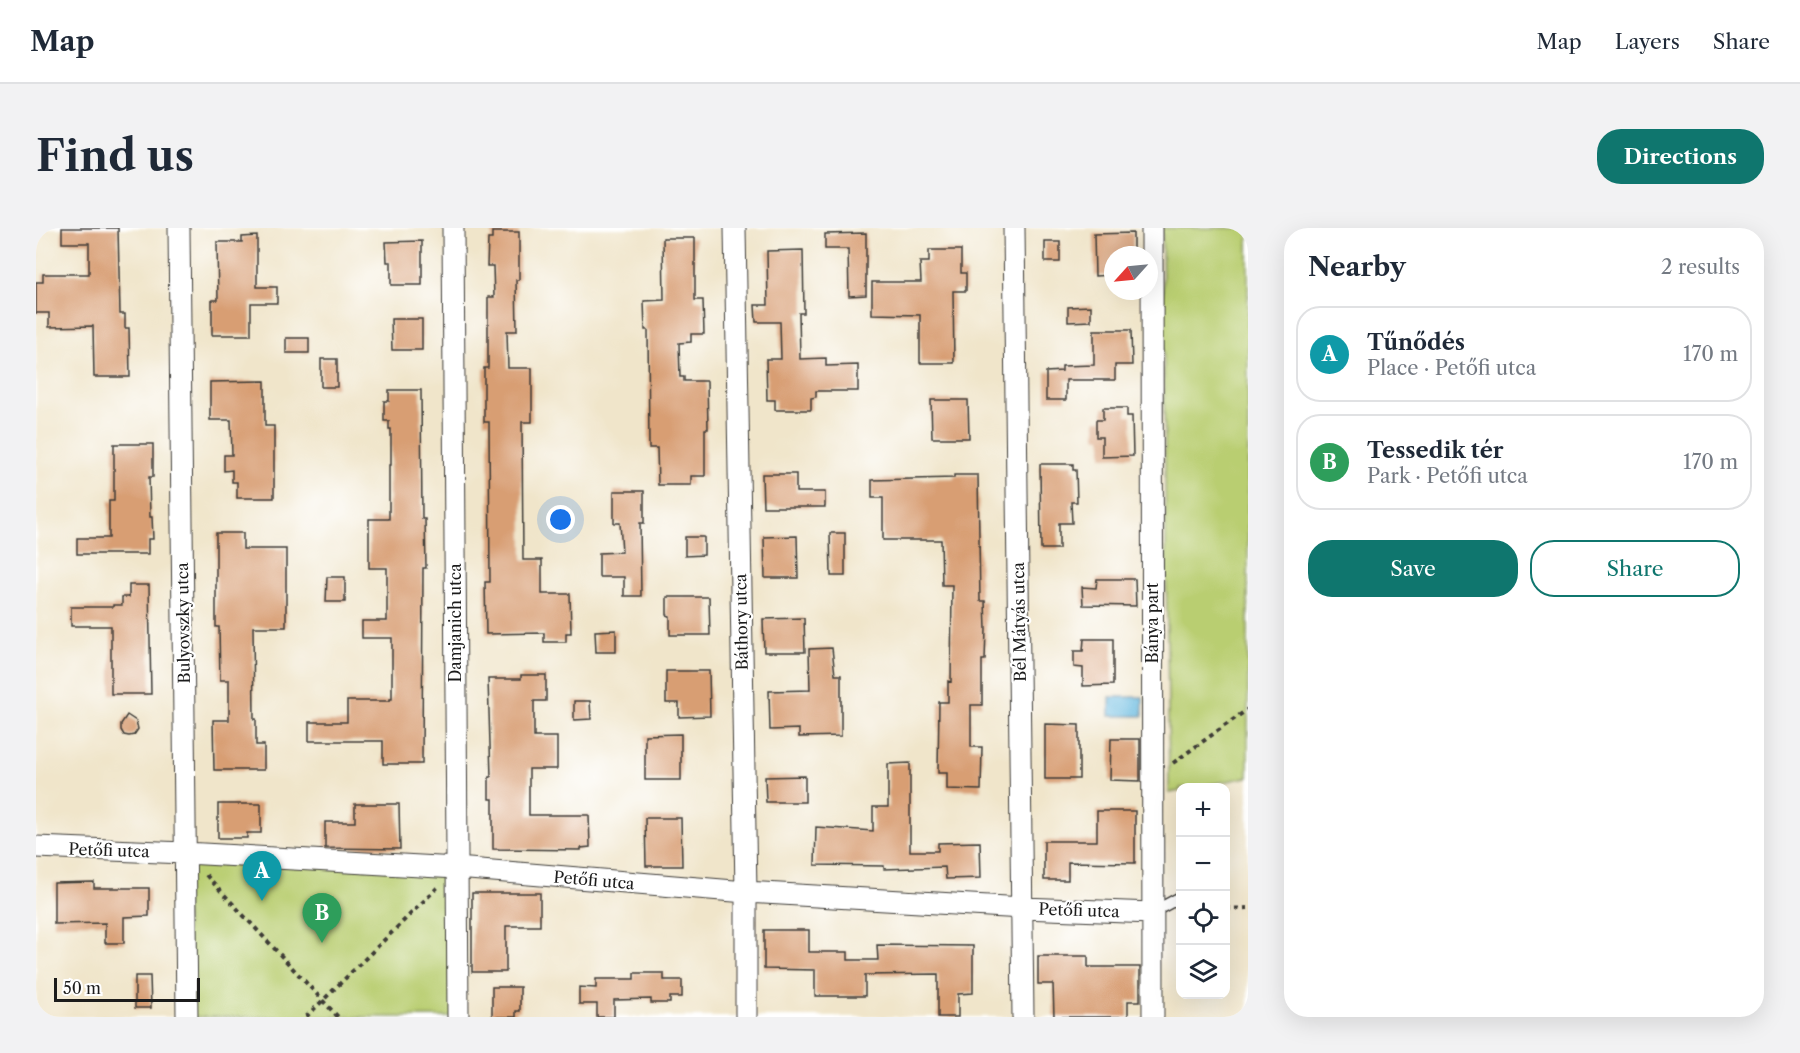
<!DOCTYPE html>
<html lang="en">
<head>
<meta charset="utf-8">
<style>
  :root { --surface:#fff; --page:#f2f2f3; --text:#1f2937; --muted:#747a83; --line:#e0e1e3; --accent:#0f766e }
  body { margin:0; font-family:"Libre Caslon Text",serif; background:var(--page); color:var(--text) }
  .controls { position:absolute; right:18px; bottom:18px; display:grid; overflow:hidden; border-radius:12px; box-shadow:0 6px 24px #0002 }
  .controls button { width:54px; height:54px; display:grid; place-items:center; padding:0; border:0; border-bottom:2px solid var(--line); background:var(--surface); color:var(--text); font:30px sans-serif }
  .compass { position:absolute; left:1068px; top:18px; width:54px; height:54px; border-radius:50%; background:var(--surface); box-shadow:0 6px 24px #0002; rotate:243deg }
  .scale { position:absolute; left:18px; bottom:15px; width:146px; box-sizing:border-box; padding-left:6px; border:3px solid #1c1c1c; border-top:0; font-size:16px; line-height:21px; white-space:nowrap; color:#1c1c1c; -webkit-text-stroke:4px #fff; paint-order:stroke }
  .you { position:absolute; left:525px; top:292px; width:21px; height:21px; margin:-15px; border:4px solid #fff; border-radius:50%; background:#1a73e8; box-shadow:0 0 0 9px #1a73e833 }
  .badge { display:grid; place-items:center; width:39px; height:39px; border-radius:50%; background:var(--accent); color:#fff; font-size:20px; font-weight:700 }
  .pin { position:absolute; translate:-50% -50px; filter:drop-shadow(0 2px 3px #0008) }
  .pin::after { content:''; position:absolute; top:32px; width:21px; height:18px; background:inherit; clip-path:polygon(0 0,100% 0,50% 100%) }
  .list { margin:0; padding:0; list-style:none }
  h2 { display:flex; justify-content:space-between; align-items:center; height:78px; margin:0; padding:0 24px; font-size:26px }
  h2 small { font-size:20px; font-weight:400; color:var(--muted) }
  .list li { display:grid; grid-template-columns:39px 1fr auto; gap:18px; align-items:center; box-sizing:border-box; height:96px; margin:0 12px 12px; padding:0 12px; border:2px solid var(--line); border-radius:24px }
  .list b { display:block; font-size:22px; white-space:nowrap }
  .list p { margin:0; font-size:20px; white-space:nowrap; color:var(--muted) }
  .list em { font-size:20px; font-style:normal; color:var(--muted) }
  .actions { display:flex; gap:12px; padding:18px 24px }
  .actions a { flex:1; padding:14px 0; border:2px solid var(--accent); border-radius:24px; text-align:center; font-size:21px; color:var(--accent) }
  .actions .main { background:var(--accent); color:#fff }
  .icon { flex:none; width:33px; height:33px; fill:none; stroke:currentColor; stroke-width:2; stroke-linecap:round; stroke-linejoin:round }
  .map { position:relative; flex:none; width:1212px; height:789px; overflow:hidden; border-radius:24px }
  header { display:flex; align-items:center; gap:36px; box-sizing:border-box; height:84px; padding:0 30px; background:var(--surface); border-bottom:2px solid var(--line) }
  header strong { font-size:28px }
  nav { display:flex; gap:33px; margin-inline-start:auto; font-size:21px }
  .intro { display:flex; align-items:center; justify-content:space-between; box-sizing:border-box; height:144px; padding:0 36px }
  h1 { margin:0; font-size:42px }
  .button { padding:15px 27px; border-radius:24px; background:var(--accent); color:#fff; font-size:21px; font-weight:700 }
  main { display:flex; gap:36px; padding:0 36px }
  aside { flex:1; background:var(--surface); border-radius:24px; box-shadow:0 6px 24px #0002 }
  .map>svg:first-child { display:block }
  .green { fill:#b9ce71; stroke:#6a7546; stroke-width:1.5 }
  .water { fill:#62b7de; stroke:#3f6a7d; stroke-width:1.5 }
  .building { fill:#d89e73 }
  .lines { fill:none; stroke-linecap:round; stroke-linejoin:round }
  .service-casing { stroke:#3c3a36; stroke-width:13 }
  .minor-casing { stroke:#3c3a36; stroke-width:23 }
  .path { stroke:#3c3a36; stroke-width:4; stroke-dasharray:4.5 4.5; stroke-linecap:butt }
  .service { stroke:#fff; stroke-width:10 }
  .minor { stroke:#fff; stroke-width:21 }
  .labels { text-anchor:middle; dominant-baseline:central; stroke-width:4.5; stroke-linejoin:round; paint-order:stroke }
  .street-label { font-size:16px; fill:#1c1c1c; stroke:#fff }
</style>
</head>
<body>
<header>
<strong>Map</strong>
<nav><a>Map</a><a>Layers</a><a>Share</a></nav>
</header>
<div class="intro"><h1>Find us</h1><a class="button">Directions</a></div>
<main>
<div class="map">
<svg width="1212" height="789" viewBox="0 0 1212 789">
  <rect width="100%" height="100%" fill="#fff"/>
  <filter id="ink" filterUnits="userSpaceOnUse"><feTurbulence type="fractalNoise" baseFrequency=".0167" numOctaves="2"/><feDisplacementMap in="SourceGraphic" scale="12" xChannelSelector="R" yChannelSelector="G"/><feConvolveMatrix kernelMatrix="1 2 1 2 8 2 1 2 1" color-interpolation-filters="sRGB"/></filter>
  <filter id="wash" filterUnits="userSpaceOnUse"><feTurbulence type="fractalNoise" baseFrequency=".008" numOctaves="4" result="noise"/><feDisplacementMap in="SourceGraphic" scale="24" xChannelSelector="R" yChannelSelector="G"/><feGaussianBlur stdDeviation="1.35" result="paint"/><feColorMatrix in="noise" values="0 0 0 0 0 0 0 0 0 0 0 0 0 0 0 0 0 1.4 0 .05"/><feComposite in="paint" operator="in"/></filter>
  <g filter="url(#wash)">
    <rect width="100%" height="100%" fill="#f0e5ca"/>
    <path class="green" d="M1126 0H1212V549L1161 559 1144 560V563L1133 565Z
      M149 625 421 640 422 789H151Z"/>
    <path class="water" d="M1074 469H1107V488H1074Z"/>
    <g id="blocks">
      <path class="building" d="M26 0H82L84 86H89V100H93L94 149H58L57 98 13 99V85H0V54H7V46H53V15H26Z
        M456 4H483V52H480L481 103H471L472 140H496V194H486L487 332H506V366H534L535 405H530V414H508V405L450 406 449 354H454L453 194H448V140H452V69H458L457 38H451L452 11H456Z
        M830 5V67L813 68 812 21H789V6Z
        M1097 5V27H1077V47L1059 48 1058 6Z
        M221 8V59H241V75H215V107H176V72H182L181 14H206V9Z
        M627 10H659V72H667L668 106H655V114L643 115 644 149H648V153H671L672 201H669V248H655V257H622L621 220H613L612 102H609L608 73 628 72Z
        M386 13V57H355V34H351L350 14Z
        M1009 14H1024V34H1009Z
        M767 22 768 85H763L764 131 790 130V138L822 137V163H780V169L775 170V182H739V172H731L730 131H745L744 94H720L719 77H732L731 23Z
        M893 22H925V45H930V63H917L918 135H884V87L836 86V54H885L884 34H893Z
        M1055 78V93L1032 94V79Z
        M355 91H386V122H356Z
        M1058 102H1095L1096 137H1079V152H1030V172H1010V144L1026 143V138L1058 137Z
        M250 110H273V125H250Z
        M285 131H301V159H285Z
        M229 153V198H238V270H201V254H196V242L188 243V227H196L195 192H174V154Z
        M353 162H385L386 291H389L390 340H387L386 536H347V513H273V494H311V473H354V471H356V410H326V393H351V340H333V291H353V237H355V201H353V193H348V173H353Z
        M895 172H932L933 210H896Z
        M1067 180H1091V188H1096L1097 228 1066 229V209H1060V192H1067Z
        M78 216H117V249H113L114 289H116L117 311H112V326H41V310H73V273H78Z
        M1004 236H1037V242H1040L1041 274H1035L1036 295H1023V321H1005Z
        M726 246H760V264H789V279H727Z
        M918 247H942L944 373H949L950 401 949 432H946V477H935V519H946L945 562 911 561V545H902L903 474H912V453L915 454 916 357H906L905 312H847V270H836V252L918 250Z
        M578 263H608V295H604L605 368H588V349H563V325L586 324 584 295H578Z
        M180 305H207V321H250V399H217L218 491H220V517H228V542H178L177 492H193V452H184L183 399H180Z
        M794 305H809V348H795Z
        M761 308 762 350H729L728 309Z
        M649 309H668V327L649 328Z
        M291 349H309V374H290Z
        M1061 351H1099L1100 378 1047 377 1046 359 1060 360Z
        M93 357H113L115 466H75V398H35V379H77V377H86V369H93Z
        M631 369H673L674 407H634V388L631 387Z
        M768 390 769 424H728L727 391Z
        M580 402V424H560L559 403Z
        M1048 411H1077V457L1047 458V440L1038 439V423H1047Z
        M796 420 799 447H805V508L763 509V501L734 502 733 463 774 462 773 421Z
        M630 443H673L674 488 643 489V475H630Z
        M485 447H510V473H498V509H521V541H493V587H553L554 619 545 620V622L457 621V571H453V549H455L452 451H485Z
        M538 473H554L555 491 538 492Z
        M91 487 100 493 102 501 98 507 93 508 88 507 85 502V496Z
        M1009 496 1043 497V551H1009Z
        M645 506V552H609V507Z
        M1075 511H1104V553L1074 552Z
        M874 535V623H902V615L944 614 945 650 910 651 909 639 848 641V638L779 637 780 599 837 603V579H852V536Z
        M769 548V574H730L729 549Z
        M182 576H225V605H211V610H182Z
        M319 576H363L364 621 289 620V594H319Z
        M1061 583H1099V635L1032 634V652H1008V613H1061Z
        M609 590H645L646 638H610Z
        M58 654V660H113V688L88 689V715H69V695L18 696V655Z
        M436 665H504V698H470V744H436Z
        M728 702H773V724H812V732H842L841 717 937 718V765L922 766V789H902V746L829 747V768H779V742L728 741Z
        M1002 728H1052V739H1104V773H1092V789H1018L1017 756H1002Z
        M598 745H628V752H646V769H634V775H615V771L578 772V789H561V776H543V759L560 760V751H598Z
        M99 748H114L115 780H99Z
        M456 759H484V783H480V789H456Z"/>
    </g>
  </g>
  <g filter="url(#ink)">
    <use href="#blocks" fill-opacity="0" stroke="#3c3a36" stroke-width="1.5"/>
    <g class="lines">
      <g class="service-casing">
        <path id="service" d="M1117 684 1141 671H1144"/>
      </g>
      <g class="minor-casing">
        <path id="minor" d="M143 0 151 789
          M417 0 422 789
          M699 0 710 664V789
          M978 0 987 789
          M1116 0 1117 789
          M0 619 149 625 421 640 710 664 987 680 1116 685"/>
      </g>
      <path class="path" d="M1137 535 1212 481
        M170 647 302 789
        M1190 681 1212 680
        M270 789 402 659"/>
      <use href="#service" class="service"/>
      <use href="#minor" class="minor"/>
    </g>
  </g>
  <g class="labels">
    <g class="street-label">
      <text transform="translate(705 394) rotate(-91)">Báthory utca</text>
      <text transform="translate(983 394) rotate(-91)">Bél Mátyás utca</text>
      <text transform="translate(147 395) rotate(-91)">Bulyovszky utca</text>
      <text transform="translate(419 395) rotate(-90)">Damjanich utca</text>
      <text transform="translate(1116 395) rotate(-90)">Bánya part</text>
      <text transform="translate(73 622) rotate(2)">Petőfi utca</text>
      <text transform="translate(558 652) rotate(5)">Petőfi utca</text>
      <text transform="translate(1043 682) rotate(2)">Petőfi utca</text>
    </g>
  </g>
</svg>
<div class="controls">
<button>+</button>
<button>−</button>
<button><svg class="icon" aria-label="locate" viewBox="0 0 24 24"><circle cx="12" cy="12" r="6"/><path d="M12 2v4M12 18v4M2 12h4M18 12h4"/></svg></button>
<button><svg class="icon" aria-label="layers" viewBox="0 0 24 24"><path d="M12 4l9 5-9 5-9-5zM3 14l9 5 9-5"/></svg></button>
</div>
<svg class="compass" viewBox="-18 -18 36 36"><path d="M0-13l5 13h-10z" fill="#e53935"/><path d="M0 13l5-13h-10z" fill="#747a83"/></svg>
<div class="scale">50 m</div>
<div class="you"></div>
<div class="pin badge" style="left:226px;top:673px;background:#0f9aa8">A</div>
<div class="pin badge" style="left:286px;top:715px;background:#2e9e5b">B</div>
</div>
<aside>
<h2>Nearby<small>2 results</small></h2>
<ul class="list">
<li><span class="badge" style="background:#0f9aa8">A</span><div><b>Tűnődés</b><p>Place · Petőfi utca</p></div><em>170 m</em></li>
<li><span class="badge" style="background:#2e9e5b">B</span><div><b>Tessedik tér</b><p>Park · Petőfi utca</p></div><em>170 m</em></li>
</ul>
<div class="actions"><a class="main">Save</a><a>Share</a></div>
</aside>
</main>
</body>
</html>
